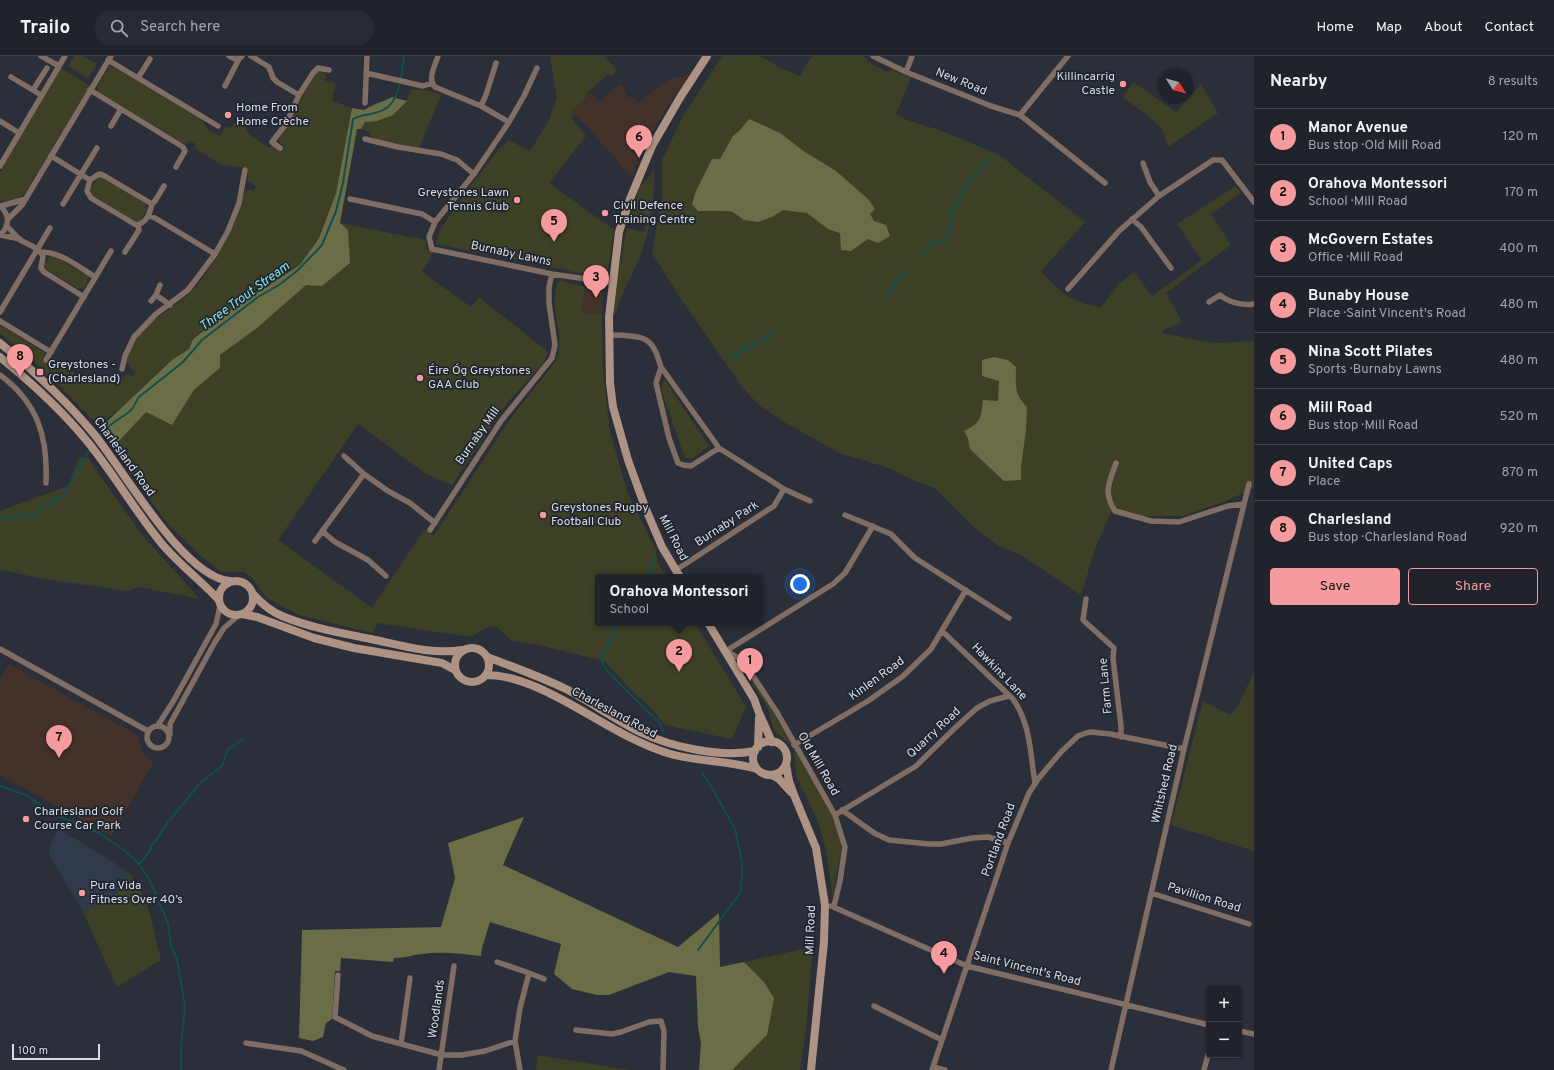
<!DOCTYPE html>
<html lang="en">
<head>
<meta charset="utf-8">
<style>
  :root { --surface:#20232c; --page:#282b34; --text:#f1f3f6; --muted:#a2a4a9; --line:#3d4048; --accent:#f59b9e }
  body { margin:0; font-family:Overpass,sans-serif; background:var(--page); color:var(--text) }
  .controls { position:absolute; right:12px; bottom:12px; display:grid; overflow:hidden; border-radius:4px; box-shadow:0 1px 3px #0004 }
  .controls button { width:36px; height:36px; display:grid; place-items:center; padding:0; border:0; border-bottom:1px solid var(--line); background:var(--surface); color:var(--text); font:20px sans-serif }
  .compass { position:absolute; left:1158px; top:12px; width:36px; height:36px; border-radius:50%; background:var(--surface); box-shadow:0 1px 3px #0004; rotate:126deg }
  .scale { position:absolute; left:12px; bottom:10px; width:88px; box-sizing:border-box; padding-left:4px; border:2px solid #d8dce3; border-top:0; font-size:11px; line-height:14px; white-space:nowrap; color:#d8dce3; -webkit-text-stroke:3px #202630; paint-order:stroke }
  .you { position:absolute; left:800px; top:528px; width:14px; height:14px; margin:-10px; border:3px solid #fff; border-radius:50%; background:#1a73e8; box-shadow:0 0 0 6px #1a73e833 }
  .badge { display:grid; place-items:center; width:26px; height:26px; border-radius:50%; background:var(--accent); color:#111; font-size:13px; font-weight:700 }
  .pin { position:absolute; translate:-50% -33px; filter:drop-shadow(0 1px 2px #0008) }
  .pin::after { content:''; position:absolute; top:21px; width:14px; height:12px; background:inherit; clip-path:polygon(0 0,100% 0,50% 100%) }
  .popup { position:absolute; left:595px; top:518px; width:168px; height:52px; box-sizing:border-box; display:grid; place-content:center; border-radius:4px; background:var(--surface); filter:drop-shadow(0 1px 3px #0005); font-size:13px; white-space:nowrap; color:var(--muted) }
  .popup b { font-size:15px; color:var(--text) }
  .popup::after { content:''; position:absolute; left:50%; top:100%; margin-left:-8px; border:8px solid transparent; border-top-color:var(--surface) }
  .list { margin:0; padding:0; list-style:none }
  h2 { display:flex; justify-content:space-between; align-items:center; height:52px; margin:0; padding:0 16px; font-size:17px }
  h2 small { font-size:13px; font-weight:400; color:var(--muted) }
  .list li { display:grid; grid-template-columns:26px 1fr auto; gap:12px; align-items:center; box-sizing:border-box; height:56px; padding:0 16px; border-top:1px solid var(--line) }
  .list b { display:block; font-size:15px; white-space:nowrap }
  .list p { margin:0; font-size:13px; white-space:nowrap; color:var(--muted) }
  .list em { font-size:13px; font-style:normal; color:var(--muted) }
  .actions { display:flex; gap:8px; padding:12px 16px }
  .actions a { flex:1; padding:9px 0; border:1px solid var(--accent); border-radius:4px; text-align:center; font-size:14px; color:var(--accent) }
  .actions .main { background:var(--accent); color:#111 }
  .icon { flex:none; width:22px; height:22px; fill:none; stroke:currentColor; stroke-width:2; stroke-linecap:round; stroke-linejoin:round }
  .map { position:relative; flex:none; width:1254px; height:1014px; overflow:hidden }
  header { display:flex; align-items:center; gap:24px; box-sizing:border-box; height:56px; padding:0 20px; background:var(--surface); border-bottom:1px solid var(--line) }
  header strong { font-size:19px }
  nav { display:flex; gap:22px; margin-inline-start:auto; font-size:14px }
  .search { width:280px; height:36px; background:var(--page); display:flex; align-items:center; gap:10px; box-sizing:border-box; padding:0 14px; border-radius:22px; color:var(--muted); font-size:15px }
  main { display:flex }
  aside { flex:1; background:var(--surface) }
  .map>svg:first-child { display:block }
  .commercial { fill:#44322a }
  .built { fill:#313a4a }
  .green { fill:#3e4026 }
  .forest { fill:#6a6d45 }
  .lines { fill:none; stroke-linecap:round; stroke-linejoin:round }
  .stream { stroke:#124e4e; stroke-width:2 }
  .street { stroke:#806e65; stroke-width:5.5 }
  .secondary { stroke:#ae9283; stroke-width:8 }
  .poi-dot { fill:#f59b9e; stroke:#202630; stroke-width:1.5 }
  .labels { text-anchor:middle; dominant-baseline:central; stroke-width:3.5; stroke-linejoin:round; paint-order:stroke }
  .poi-label { font-size:12px; fill:#d8dce3; stroke:#202630; text-anchor:start }
  .street-label { font-size:12px; fill:#d8dce3; stroke:#202630 }
  .water-label { font-size:13px; font-style:italic; fill:#86e2e3; stroke:#202630 }
</style>
</head>
<body>
<header>
<strong>Trailo</strong>
<div class="search"><svg class="icon" aria-label="search" viewBox="0 0 24 24"><circle cx="10" cy="10" r="6"/><path d="M15 15l6 6"/></svg>Search here</div>
<nav><a>Home</a><a>Map</a><a>About</a><a>Contact</a></nav>
</header>
<main>
<div class="map">
<svg width="1254" height="1014" viewBox="0 0 1254 1014">
  <rect width="100%" height="100%" fill="#2a2f3a"/>
  <path class="commercial" d="M692 13 656 69 639 100 631 121 588 71 571 55 591 37 599 46 619 28 624 32 628 42 632 41 638 47 663 28 676 21H683Z
    M585 231 599 232 603 235 602 259 581 257Z
    M9 608 137 679 143 695 142 698 154 705 112 780 0 719V624Z"/>
  <path class="built" d="M58 773 96 795 131 818 123 831 103 847 98 848 83 856 49 798 50 789Z"/>
  <path class="green" d="M74 0H83L97 8 88 22 68 10Z
    M550 0H604L617 14 612 20 607 19 587 37 588 40 572 55 574 58 571 62 586 80 549 127 614 174 608 213 599 219 579 217 436 188 440 174 471 129 499 93 509 84 530 95 549 64 557 42Z
    M722 0H760L783 13 800 20 807 7 813 0H864L868 6 887 16 892 14 911 22 896 58 907 64 942 75 999 99 1085 166 1041 215C1059 236 1073 248 1101 251L1119 228 1134 216 1152 240 1202 204 1177 168 1236 130 1241 137 1211 158 1231 189 1166 237 1182 266 1165 273 1162 277 1213 287 1254 285V432L1226 445 1183 460H1119L1111 456 1095 493 1081 539 1019 498 1000 491 977 474 935 432 915 425 889 412 839 397 786 367 759 349 742 331 681 243 652 197 662 140V104L683 60Z
    M110 10 114 11 203 64 207 73 220 80 226 70 229 72 232 71 236 64 243 65 249 78 269 92 274 89 281 94 284 90 278 84C281 77 287 72 290 66 299 49 305 32 317 17L321 15 325 17 326 21 325 25 336 27 332 45 352 52 336 137 319 182 300 210 235 251 193 282 189 293 172 304 124 349 98 370C68 336 35 306 0 277V269L45 297 43 304 47 307 49 304H53L76 318 103 319 122 322 127 318 133 320 136 316C124 307 126 302 132 290 145 265 171 255 190 237 205 222 225 189 233 170 238 159 240 147 245 135L250 134 254 135 256 130 248 125V112L222 109 194 92 196 89 191 85 186 88 183 87 98 36 97 31Z
    M61 12 90 30 25 137C18 143 9 148 0 144V116Z
    M1133 26 1176 56 1201 28 1218 57 1168 91 1162 73 1145 57 1123 42Z
    M412 33 432 35 441 39 419 92 377 84 370 80V76L361 73 365 66C390 63 401 57 412 33Z
    M654 113C655 139 651 171 642 195 634 216 622 236 616 257H614L617 224 627 172 644 176 648 162 644 161 642 164 632 161 631 158 640 130 642 127 644 128Z
    M99 121H103L146 148 147 153 141 164 138 166 134 165 92 139 90 133Z
    M340 167 426 184V192L433 197 422 216 471 251 479 241 548 296 543 308 508 346 452 429 428 419 358 368 278 484 372 552 424 474 434 480 507 367 556 305C564 285 555 266 555 246 554 240 556 233 557 227L561 225 585 231 581 257 602 259 603 316 610 376 628 438 656 494 657 506 667 521H598V567H695L746 651 732 683 664 669 654 655 634 637 604 605 534 588 512 585 498 572 489 570 471 581 377 567 373 577 299 559 267 542 252 522 244 516H221L201 500 167 467 111 389 119 385 146 356 172 369 194 334 220 312V299L257 272 306 229Z
    M50 200 56 201 88 220 89 222 84 232 79 233 46 213 44 209Z
    M664 323 709 390 692 403 685 402 661 333Z
    M79 402H88L142 479 200 543 139 531 129 535 45 523 0 514V455L68 430Z
    M744 612 756 627 830 754 838 772 842 791 833 839 832 837 826 794 817 763 796 720 794 695 791 688 774 675 768 652 743 613Z
    M1254 616V795L1171 769 1203 645 1230 659 1238 650Z
    M131 818C150 846 153 872 161 904L117 931 83 856C90 852 96 849 103 847 115 844 125 828 131 818Z
    M813 891 806 973 800 1014H732L767 979 764 926 744 906Z
    M538 999 629 1014H536Z"/>
  <path class="forest" d="M392 41 407 45 393 59 377 65 365 66 361 73H357L340 167 348 174 350 207 322 230 306 229 257 272 220 299V312L194 334 172 369 146 356 119 385 111 389 99 373 172 304 189 293 193 283 235 251 300 209 319 182 336 137 352 52 364 54C373 48 383 46 392 41Z
    M749 63 780 77 805 96 836 115 868 143 875 153 870 158 874 165 886 169 890 180 878 187 868 183 851 195 841 194 840 177 828 173 807 157 783 154 772 161 758 166 744 164 733 156 726 155H698L692 148 696 135 712 103H720L733 80 740 74Z
    M994 301 1008 304 1016 311C1016 329 1013 337 1027 351L1026 374 1021 411V424L1004 425 970 393 968 382 964 375C981 367 981 362 983 344L998 345 999 325 982 320V304Z
    M524 761 503 809 678 891 719 857 720 911 744 906 764 926 774 942 767 979 732 1014H699L701 987 698 971 696 920 669 916 609 939H597L572 933 554 918 561 888 490 866 482 892 481 900C462 898 442 895 422 898 411 899 406 902 394 902L393 906 341 902 340 915H335L332 963 326 967 323 981 313 985 299 982 302 874 441 871 455 822 448 787Z"/>
  <g class="lines">
    <path class="stream" d="M921 198 933 186 944 185C952 177 948 169 951 159 960 138 974 117 992 102
      M885 241 906 215
      M728 302 773 278
      M99 380C107 369 118 364 129 356 134 353 135 346 139 341L183 306 202 284 258 241 279 229 297 215 322 189 336 155 343 127 353 63C362 58 374 59 383 54 400 47 402 16 404 0
      M0 464 35 457 64 439 82 406 90 394
      M647 521 655 502
      M620 567C615 577 601 595 602 606 602 613 651 658 659 666L663 675
      M0 730 26 739 52 757 99 777 124 794 140 809 149 823 168 867 171 889 177 904 185 950 181 991V1014
      M139 808 150 795 152 788 158 782 164 771 201 726 222 710 228 693 244 683
      M698 894 740 837 742 822V807L735 773 711 730 702 717"/>
    <path class="street" d="M41 0 59 10
      M229 0 235 3H239L242 0
      M251 0 269 11 273 22 277 26 299 39 286 68 272 86 280 92
      M438 0C435 10 427 23 435 31L481 50 509 66
      M873 0 906 16 991 50 1020 59 1105 127
      M108 4 218 70
      M537 12 524 40 509 66 474 118 435 166 429 181 432 193 552 218 614 227
      M906 16 912 0
      M366 17 423 30 432 27
      M11 21 41 39
      M138 22 150 3
      M225 30 239 3
      M33 34 47 12
      M90 34 183 91 185 95 176 111
      M299 39 313 17 318 12 329 14
      M365 47 367 0
      M481 50 486 39 496 7
      M1020 59 1068 0
      M0 65 19 77
      M111 70 121 53
      M365 83 398 91 441 98 457 104 474 118
      M51 100 90 124
      M1143 107 1150 126 1159 140
      M0 110 65 0
      M99 118 103 119 152 148C150 157 147 167 136 169L91 142 87 135 90 124Z
      M350 143 422 158 435 166
      M63 148 97 92
      M152 148 155 145 164 130
      M0 150C10 159 10 170 0 179
      M1 150 26 143
      M8 163 22 149 111 0
      M1132 163 1141 171 1171 212
      M7 170 20 184 38 193 43 200 41 212 44 216 84 241
      M0 179 20 183
      M41 196C61 196 79 211 95 221
      M125 196 139 174 138 169
      M215 198 228 175 239 147 245 114
      M160 229 156 239 170 249
      M1068 233 1119 175 1159 140 1213 104H1222L1254 146
      M151 245 156 239
      M1209 246 1220 239C1228 246 1243 250 1254 248
      M0 256 50 172
      M0 265 51 296
      M609 279C619 279 638 279 646 284 655 289 658 302 661 311L719 392 784 433 810 445
      M46 304 111 195
      M661 311 656 327 669 382 678 407 683 409 691 410 719 392
      M122 313 125 300 134 281 156 258 188 234 215 198 155 162 149 160
      M0 319C38 347 48 381 46 427
      M344 400 364 418 388 435 410 447 435 467
      M1116 407C1109 427 1103 436 1115 455L1151 465 1179 466 1228 450 1244 448
      M845 459 891 478 915 502 1009 562
      M430 474 501 365 552 302 555 289 549 247V231L552 218
      M322 475 335 486 368 504 386 520
      M315 485 364 418
      M676 514 774 450 784 433
      M1086 543 1083 564 1114 592 1113 602 1121 670V681
      M942 575 1013 643C1031 669 1030 697 1035 727
      M0 593 148 675
      M158 669 174 644 216 568 220 550
      M147 681a11 11 0 1 1 22 0a11 11 0 1 1-22 0Z
      M170 678V668L215 586 224 572 239 559
      M794 689 868 645 902 621 931 593 966 534
      M842 754 874 777 889 784 929 788H941L972 782 988 781 1008 787
      M835 759 916 710 956 671 977 652 990 645 1009 640
      M1151 837 1249 868
      M831 850 967 910 1209 969
      M834 850 840 825 845 791 835 759 778 658 759 629 742 604 726 595 833 528 845 517 873 470
      M497 906 529 917 520 952 515 985
      M529 917 544 923
      M338 919 335 961 372 980 442 999H462L485 995 515 985 520 1014
      M874 950 942 984
      M576 974 612 978 621 976 649 966 661 965 664 975 663 1014
      M1239 975 1254 978
      M246 987 301 995 344 1014
      M401 988 410 922
      M933 1011 945 1014
      M439 1014 454 910
      M932 1014 1008 787 1029 737 1038 723 1061 696 1078 680 1086 677 1091 676 1110 678 1184 693
      M1111 1014 1184 693 1249 428
      M1204 1014 1209 995"/>
    <path class="secondary" d="M0 287C34 315 66 344 94 378 123 413 183 521 230 525
      M0 301C32 327 61 353 87 385 114 418 135 455 162 488 179 508 200 524 218 543
      M680 521 662 491 645 451 628 404 613 351 610 327 609 261 619 176 630 143 652 90 681 40 707 0
      M219 542a17 17 0 1 1 34 0a17 17 0 1 1-34 0Z
      M253 538C261 547 270 555 282 560 311 572 341 577 371 583 400 589 432 599 462 594
      M242 558 257 561 314 582 354 592 442 607 455 614
      M708 567 754 643 759 657 772 686
      M455 609a17 17 0 1 1 34 0a17 17 0 1 1-34 0Z
      M487 601C514 611 541 621 566 633 591 646 614 663 640 676 671 691 721 702 755 695
      M486 619C505 619 520 624 536 631 581 650 620 682 667 697 696 706 727 704 757 713
      M753 702a17 17 0 1 1 34 0a17 17 0 1 1-34 0Z
      M758 691 759 662
      M786 708 789 725 794 739 816 792 825 849 824 886 811 1014
      M772 719 779 723 791 736"/>
  </g>
  <g class="poi-dot">
    <circle cx="1123" cy="28" r="4"/>
    <circle cx="228" cy="59" r="4"/>
    <circle cx="517" cy="144" r="4"/>
    <circle cx="605" cy="157" r="4"/>
    <rect x="36" y="312" width="8" height="8" rx="2"/>
    <circle cx="420" cy="322" r="4"/>
    <circle cx="543" cy="459" r="4"/>
    <circle cx="26" cy="763" r="4"/>
    <circle cx="82" cy="837" r="4"/>
  </g>
  <g class="labels">
    <g class="poi-label">
      <text x="1115" y="21" text-anchor="end">Killincarrig<tspan x="1115" dy="14">Castle</tspan></text>
      <text x="236" y="52">Home From<tspan x="236" dy="14">Home Crèche</tspan></text>
      <text x="509" y="137" text-anchor="end">Greystones Lawn<tspan x="509" dy="14">Tennis Club</tspan></text>
      <text x="613" y="150">Civil Defence<tspan x="613" dy="14">Training Centre</tspan></text>
      <text x="48" y="309">Greystones -<tspan x="48" dy="14">(Charlesland)</tspan></text>
      <text x="428" y="315">Éire Óg Greystones<tspan x="428" dy="14">GAA Club</tspan></text>
      <text x="551" y="452">Greystones Rugby<tspan x="551" dy="14">Football Club</tspan></text>
      <text x="34" y="756">Charlesland Golf<tspan x="34" dy="14">Course Car Park</tspan></text>
      <text x="90" y="830">Pura Vida<tspan x="90" dy="14">Fitness Over 40’s</tspan></text>
    </g>
    <g class="street-label">
      <text transform="translate(961 26) rotate(22)">New Road</text>
      <text transform="translate(511 198) rotate(12)">Burnaby Lawns</text>
      <text transform="translate(478 380) rotate(-55)">Burnaby Mill</text>
      <text transform="translate(124 401) rotate(54)">Charlesland Road</text>
      <text transform="translate(727 468) rotate(-33)">Burnaby Park</text>
      <text transform="translate(673 482) rotate(63)">Mill Road</text>
      <text transform="translate(999 616) rotate(46)">Hawkins Lane</text>
      <text transform="translate(877 623) rotate(-36)">Kinlen Road</text>
      <text transform="translate(1106 630) rotate(-95)">Farm Lane</text>
      <text transform="translate(614 657) rotate(28)">Charlesland Road</text>
      <text transform="translate(934 677) rotate(-43)">Quarry Road</text>
      <text transform="translate(818 708) rotate(60)">Old Mill Road</text>
      <text transform="translate(1165 728) rotate(-77)">Whitshed Road</text>
      <text transform="translate(999 784) rotate(-70)">Portland Road</text>
      <text transform="translate(1204 842) rotate(17)">Pavillion Road</text>
      <text transform="translate(811 874) rotate(-88)">Mill Road</text>
      <text transform="translate(1027 913) rotate(14)">Saint Vincent's Road</text>
      <text transform="translate(437 953) rotate(-82)">Woodlands</text>
    </g>
    <g class="water-label">
      <text transform="translate(245 241) rotate(-36)">Three Trout Stream</text>
    </g>
  </g>
</svg>
<div class="controls">
<button>+</button>
<button>−</button>
</div>
<svg class="compass" viewBox="-18 -18 36 36"><path d="M0-13l5 13h-10z" fill="#e53935"/><path d="M0 13l5-13h-10z" fill="#a2a4a9"/></svg>
<div class="scale">100 m</div>
<div class="you"></div>
<div class="pin badge" style="left:750px;top:625px">1</div>
<div class="pin badge" style="left:679px;top:616px">2</div>
<div class="popup"><b>Orahova Montessori</b>School</div>
<div class="pin badge" style="left:596px;top:242px">3</div>
<div class="pin badge" style="left:944px;top:918px">4</div>
<div class="pin badge" style="left:554px;top:186px">5</div>
<div class="pin badge" style="left:639px;top:102px">6</div>
<div class="pin badge" style="left:59px;top:702px">7</div>
<div class="pin badge" style="left:20px;top:321px">8</div>
</div>
<aside>
<h2>Nearby<small>8 results</small></h2>
<ul class="list">
<li><span class="badge">1</span><div><b>Manor Avenue</b><p>Bus stop · Old Mill Road</p></div><em>120 m</em></li>
<li><span class="badge">2</span><div><b>Orahova Montessori</b><p>School · Mill Road</p></div><em>170 m</em></li>
<li><span class="badge">3</span><div><b>McGovern Estates</b><p>Office · Mill Road</p></div><em>400 m</em></li>
<li><span class="badge">4</span><div><b>Bunaby House</b><p>Place · Saint Vincent's Road</p></div><em>480 m</em></li>
<li><span class="badge">5</span><div><b>Nina Scott Pilates</b><p>Sports · Burnaby Lawns</p></div><em>480 m</em></li>
<li><span class="badge">6</span><div><b>Mill Road</b><p>Bus stop · Mill Road</p></div><em>520 m</em></li>
<li><span class="badge">7</span><div><b>United Caps</b><p>Place</p></div><em>870 m</em></li>
<li><span class="badge">8</span><div><b>Charlesland</b><p>Bus stop · Charlesland Road</p></div><em>920 m</em></li>
</ul>
<div class="actions"><a class="main">Save</a><a>Share</a></div>
</aside>
</main>
</body>
</html>
